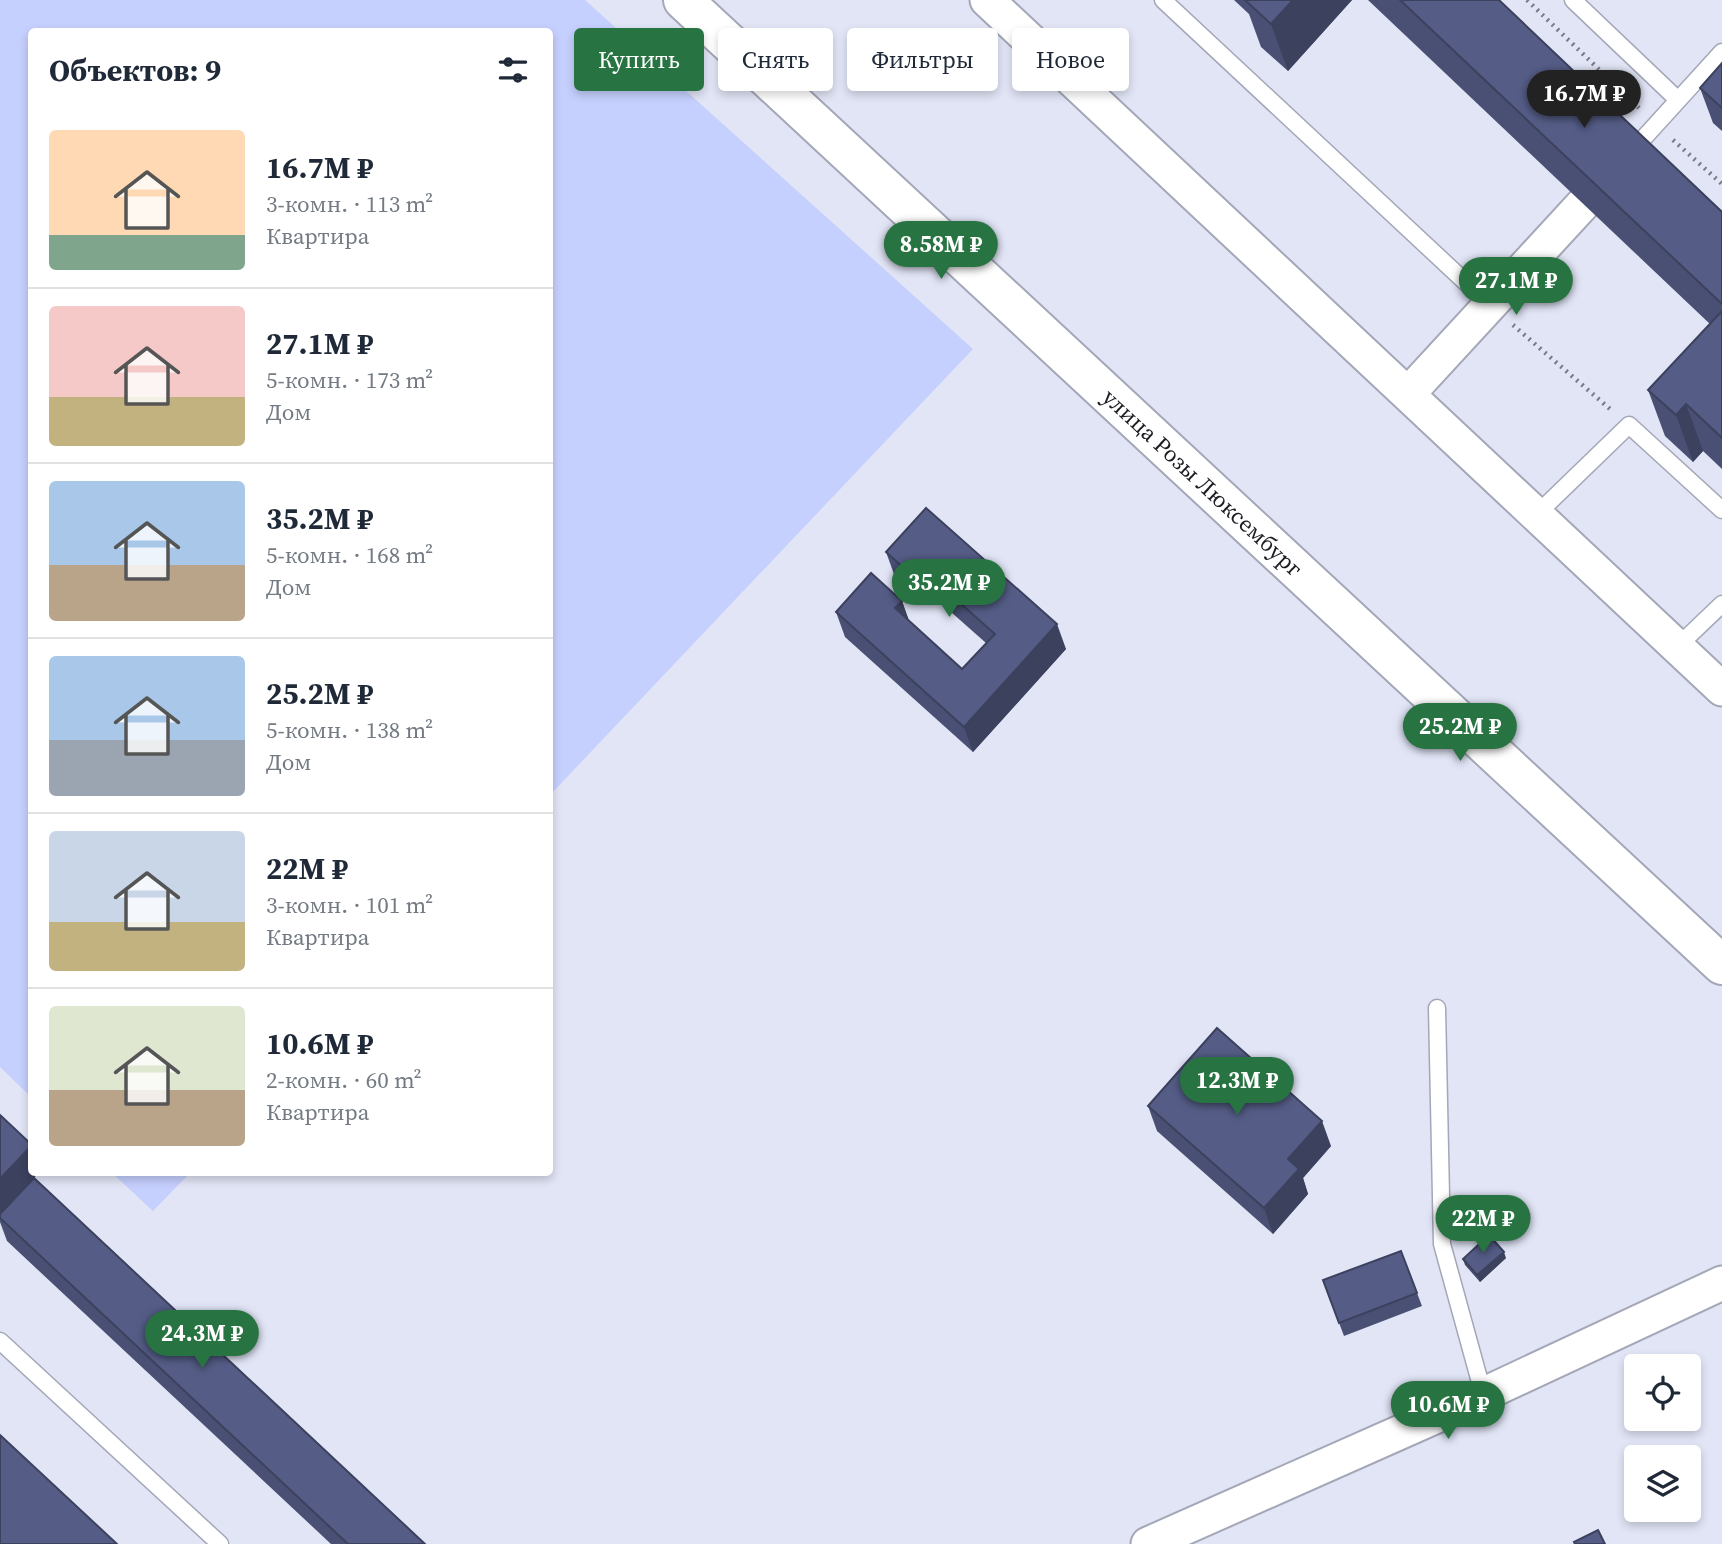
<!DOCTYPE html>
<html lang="ru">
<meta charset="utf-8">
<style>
:root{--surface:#fff;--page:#f2f2f3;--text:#1f2937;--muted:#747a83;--line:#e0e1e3;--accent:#287342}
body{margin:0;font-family:"Source Serif 4",serif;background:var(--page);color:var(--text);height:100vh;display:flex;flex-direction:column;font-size:26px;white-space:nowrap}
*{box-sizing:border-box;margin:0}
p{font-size:23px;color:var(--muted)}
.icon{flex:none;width:38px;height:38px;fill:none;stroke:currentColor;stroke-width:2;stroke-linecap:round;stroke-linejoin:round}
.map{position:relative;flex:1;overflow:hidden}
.details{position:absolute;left:28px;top:28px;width:525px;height:1148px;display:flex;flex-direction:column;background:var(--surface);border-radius:7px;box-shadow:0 4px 10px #0003}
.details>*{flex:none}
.banner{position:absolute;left:574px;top:28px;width:665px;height:63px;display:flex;gap:14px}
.controls{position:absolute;left:1624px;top:1354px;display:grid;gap:14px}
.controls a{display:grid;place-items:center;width:77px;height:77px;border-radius:7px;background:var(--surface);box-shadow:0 4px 10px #0003;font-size:35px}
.price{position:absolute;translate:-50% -60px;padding:0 16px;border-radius:24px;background:var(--accent);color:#fff;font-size:23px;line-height:46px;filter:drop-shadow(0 2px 4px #0008)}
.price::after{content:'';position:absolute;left:50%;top:42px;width:21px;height:16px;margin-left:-10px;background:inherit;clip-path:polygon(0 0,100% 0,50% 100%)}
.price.current{background:#222;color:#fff}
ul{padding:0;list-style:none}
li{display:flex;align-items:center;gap:21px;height:175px;padding:0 21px}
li+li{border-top:2px solid var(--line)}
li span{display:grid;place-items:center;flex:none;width:196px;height:140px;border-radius:7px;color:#555}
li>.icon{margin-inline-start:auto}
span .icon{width:84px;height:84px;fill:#fffc;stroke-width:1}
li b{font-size:30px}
h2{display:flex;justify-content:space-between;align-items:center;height:84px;padding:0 21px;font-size:30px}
.tag{padding:0 24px;border-radius:7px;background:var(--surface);box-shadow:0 4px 10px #0003;font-size:24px;line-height:63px}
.tag.current{background:var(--accent);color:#fff}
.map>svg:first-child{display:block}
</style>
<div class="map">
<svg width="1722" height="1544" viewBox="0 0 1722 1544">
<rect width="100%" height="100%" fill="#e1e5f6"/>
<path fill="#c6d0fe" d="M 0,0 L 585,0 L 973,349 L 550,795 L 550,32 L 32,32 L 31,1097 L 0,1067 Z
M 112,1173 L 190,1173 L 153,1211 Z"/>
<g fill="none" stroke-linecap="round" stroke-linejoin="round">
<g stroke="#a3a7b7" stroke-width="19">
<path id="service" d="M 1163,0 L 1490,305
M 1573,0 L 1678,100
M 1631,152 L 1722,52
M 1536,515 L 1629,425 L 1722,510
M 1677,647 L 1722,604
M 1437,1008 L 1442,1244 L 1483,1393
M 0,1341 L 220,1544"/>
</g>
<g stroke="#a3a7b7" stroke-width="37">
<path id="minor" d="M 987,0 L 1722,689
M 1408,394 L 1583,204
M 1148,1544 L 1448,1411 L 1722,1283"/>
</g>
<g stroke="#a3a7b7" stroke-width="42">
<g id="secondary">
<path id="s1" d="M 683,0 L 1722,965"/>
</g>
</g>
<path stroke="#787a85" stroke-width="4.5" stroke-dasharray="2 5" stroke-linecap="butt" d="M 1527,0 L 1639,108
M 1673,140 L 1722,184
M 1513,325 L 1610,409"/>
<use href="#service" stroke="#fff" stroke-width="16"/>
<use href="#minor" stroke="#fff" stroke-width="33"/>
<use href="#secondary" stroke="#fff" stroke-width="38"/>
</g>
<path fill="#495074" d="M 1234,0 L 1352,0 L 1288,71 L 1261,47 L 1249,14 Z
M 1368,0 L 1499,0 L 1722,212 L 1722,469 L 1703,451 L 1693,462 L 1665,436 L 1648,390 L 1710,324 Z
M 1722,63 L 1722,131 L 1713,123 L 1700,88 Z
M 926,508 L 1066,649 L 973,752 L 845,637 L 836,612 L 902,601 L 909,622 L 962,669 L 986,643 L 934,597 L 926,605 L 895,577 L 886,552 Z
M 1148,1106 L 1331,1146 L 1303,1178 L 1308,1194 L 1273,1234 L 1157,1131 Z
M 0,1115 L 32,1172 L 39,1172 L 34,1178 L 425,1544 L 331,1544 L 7,1241 L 0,1222 Z
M 1401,1251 L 1422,1306 L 1344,1336 L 1323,1280 Z
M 1506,1258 L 1480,1282 L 1465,1265 L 1463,1259 Z"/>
<path fill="#3c415e" d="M 1293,0 L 1352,0 L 1288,71 L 1271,24 Z
M 1686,404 L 1703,451 L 1693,462 L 1676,415 Z
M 925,572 L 934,597 L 926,605 L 917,580 Z
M 902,601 L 911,626 L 895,608 Z
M 1057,624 L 1066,649 L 973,752 L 964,727 Z
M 1322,1121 L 1331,1146 L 1303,1178 L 1308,1194 L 1273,1234 L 1264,1208 L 1288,1159 Z
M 32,1146 L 32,1172 L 39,1172 L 0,1214 L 0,1179 Z
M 1504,1252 L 1506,1258 L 1480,1282 L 1477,1275 Z"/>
<path fill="#555d87" stroke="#3c415e" stroke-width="2" d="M 1245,0 L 1293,0 L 1271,24 Z
M 1400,0 L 1499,0 L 1722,212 L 1722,304 Z
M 1722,63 L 1722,108 L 1700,88 Z
M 1722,311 L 1722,438 L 1686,404 L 1676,415 L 1648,390 Z
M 926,508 L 1057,624 L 964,727 L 836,612 L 871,573 L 902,601 L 895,608 L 962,669 L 995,634 L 925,572 L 917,580 L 886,552 Z
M 1217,1028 L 1322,1121 L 1288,1159 L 1299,1169 L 1264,1208 L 1148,1106 Z
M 0,1115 L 32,1145 L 0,1179 Z
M 34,1178 L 425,1544 L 348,1544 L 0,1218 L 0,1214 Z
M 1489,1235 L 1504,1252 L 1477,1275 L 1463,1259 Z
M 1401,1251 L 1417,1293 L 1339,1323 L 1323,1280 Z
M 0,1435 L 117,1544 L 0,1544 Z
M 1598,1530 L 1605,1544 L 1575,1544 L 1574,1542 Z"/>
<g text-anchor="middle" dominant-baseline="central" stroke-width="7" stroke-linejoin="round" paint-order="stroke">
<g font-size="23" fill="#1c1d23" stroke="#f0f3fd">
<text stroke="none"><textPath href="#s1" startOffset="709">улица Розы Люксембург</textPath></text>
</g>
</g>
</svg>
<div class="controls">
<a><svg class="icon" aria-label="locate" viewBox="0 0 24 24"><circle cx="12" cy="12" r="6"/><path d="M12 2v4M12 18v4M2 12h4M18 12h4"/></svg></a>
<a><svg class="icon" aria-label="layers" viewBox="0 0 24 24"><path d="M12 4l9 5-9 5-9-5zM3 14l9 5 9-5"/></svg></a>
</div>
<b class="price current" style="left:1584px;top:130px">16.7M ₽</b>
<b class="price" style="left:941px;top:281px">8.58M ₽</b>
<b class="price" style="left:1516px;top:317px">27.1M ₽</b>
<b class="price" style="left:949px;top:619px">35.2M ₽</b>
<b class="price" style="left:1460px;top:763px">25.2M ₽</b>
<b class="price" style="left:1237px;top:1117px">12.3M ₽</b>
<b class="price" style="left:1483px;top:1255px">22M ₽</b>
<b class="price" style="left:202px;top:1370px">24.3M ₽</b>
<b class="price" style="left:1448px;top:1441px">10.6M ₽</b>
<div class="banner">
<a class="tag current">Купить</a>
<a class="tag">Снять</a>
<a class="tag">Фильтры</a>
<a class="tag">Новое</a>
</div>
<section class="details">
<h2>Объектов: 9<svg class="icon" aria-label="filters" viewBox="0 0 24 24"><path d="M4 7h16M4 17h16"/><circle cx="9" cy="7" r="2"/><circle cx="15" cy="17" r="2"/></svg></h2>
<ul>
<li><span style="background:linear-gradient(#ffd9b3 75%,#7fa58c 0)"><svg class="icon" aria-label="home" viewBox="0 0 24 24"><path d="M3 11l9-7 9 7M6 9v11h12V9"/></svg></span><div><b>16.7M ₽</b><p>3-комн. · 113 m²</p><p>Квартира</p></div></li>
<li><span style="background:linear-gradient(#f6c9c9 65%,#c2b280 0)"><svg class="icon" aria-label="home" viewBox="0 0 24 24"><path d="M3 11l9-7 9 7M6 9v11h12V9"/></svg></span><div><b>27.1M ₽</b><p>5-комн. · 173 m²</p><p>Дом</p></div></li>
<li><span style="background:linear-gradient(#a9c7e8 60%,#b9a48a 0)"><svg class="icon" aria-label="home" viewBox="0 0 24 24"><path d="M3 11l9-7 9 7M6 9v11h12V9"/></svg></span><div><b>35.2M ₽</b><p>5-комн. · 168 m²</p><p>Дом</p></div></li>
<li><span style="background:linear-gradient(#a9c7e8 60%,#9aa5b1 0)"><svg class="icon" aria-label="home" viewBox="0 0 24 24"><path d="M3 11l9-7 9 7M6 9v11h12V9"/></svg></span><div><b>25.2M ₽</b><p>5-комн. · 138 m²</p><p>Дом</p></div></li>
<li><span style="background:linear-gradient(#c9d6e8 65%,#c2b280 0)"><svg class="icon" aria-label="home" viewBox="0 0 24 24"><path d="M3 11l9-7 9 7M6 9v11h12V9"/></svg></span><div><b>22M ₽</b><p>3-комн. · 101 m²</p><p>Квартира</p></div></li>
<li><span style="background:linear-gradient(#dfe7d0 60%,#b9a48a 0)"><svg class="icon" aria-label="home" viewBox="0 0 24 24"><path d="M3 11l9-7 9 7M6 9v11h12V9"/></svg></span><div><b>10.6M ₽</b><p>2-комн. · 60 m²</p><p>Квартира</p></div></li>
</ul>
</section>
</div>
